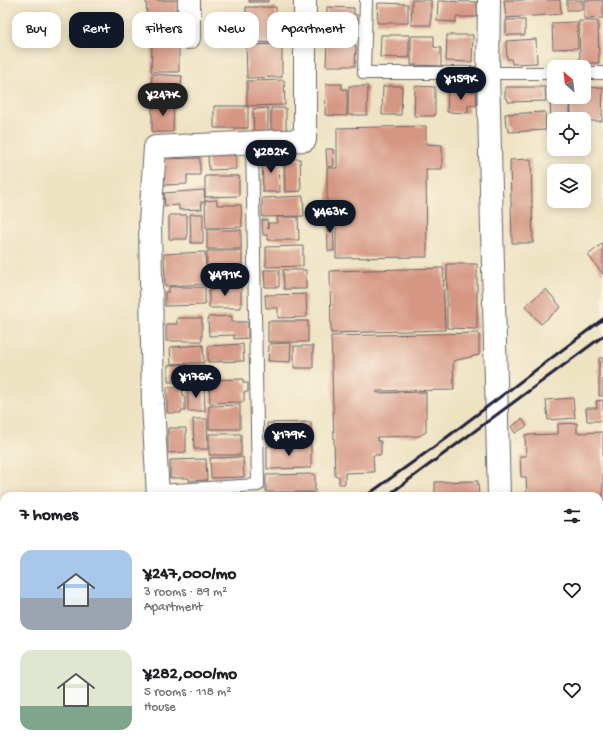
<!DOCTYPE html>
<meta charset="utf-8">
<style>
:root{--surface:#fff;--page:#f6f6f6;--text:#202124;--muted:#757577;--accent:#111827}
body{margin:0;font-family:"Gochi Hand",sans-serif;background:var(--page);color:var(--text);height:100vh;display:flex;flex-direction:column;font-size:15px;white-space:nowrap}
*{box-sizing:border-box;margin:0}
p{font-size:13px;color:var(--muted)}
.icon{flex:none;width:22px;height:22px;fill:none;stroke:currentColor;stroke-width:2;stroke-linecap:round;stroke-linejoin:round}
.map{position:relative;flex:1;overflow:hidden}
.drawer{position:absolute;left:0px;top:492px;width:603px;height:256px;display:flex;flex-direction:column;background:var(--surface);border-radius:12px 12px 0 0;box-shadow:0 2px 10px #0003}
.drawer>*{flex:none}
.top-card{position:absolute;left:12px;top:12px;width:400px;height:36px;display:flex;gap:8px}
.needle{width:26px;rotate:332deg}
.controls{position:absolute;left:547px;top:60px;display:grid;gap:8px}
.controls a{display:grid;place-items:center;width:44px;height:44px;border-radius:8px;background:var(--surface);box-shadow:0 2px 10px #0003;font-size:20px}
.price{position:absolute;translate:-50% -34px;padding:0 9px;border-radius:14px;background:var(--accent);color:#fff;font-size:13px;line-height:26px;filter:drop-shadow(0 1px 2px #0008)}
.price::after{content:'';position:absolute;left:50%;top:24px;width:12px;height:9px;margin-left:-6px;background:inherit;clip-path:polygon(0 0,100% 0,50% 100%)}
.price.on{background:#222;color:#fff}
ul{padding:0;list-style:none}
li{display:flex;align-items:center;gap:12px;height:100px;padding:0 20px}
li span{display:grid;place-items:center;flex:none;width:112px;height:80px;border-radius:12px;color:#555}
li>.icon{margin-inline-start:auto}
span .icon{width:48px;height:48px;fill:#fffc;stroke-width:1}
li b{font-size:17px}
h2{display:flex;justify-content:space-between;align-items:center;height:48px;padding:0 20px;font-size:17px}
.pill{padding:0 14px;border-radius:12px;background:var(--surface);box-shadow:0 2px 10px #0003;font-size:14px;line-height:36px}
.pill.on{background:var(--accent);color:#fff}
.map>svg:first-child{display:block}
</style>
<div class="map">
<svg width="603" height="748" viewBox="0 0 603 748">
<rect width="100%" height="100%" fill="#fcf5e5"/>
<filter id="ink" filterUnits="userSpaceOnUse"><feTurbulence type="fractalNoise" baseFrequency=".025" numOctaves="2"/><feDisplacementMap in="SourceGraphic" scale="8" xChannelSelector="R" yChannelSelector="G"/><feConvolveMatrix kernelMatrix="1 2 1 2 8 2 1 2 1" color-interpolation-filters="sRGB"/></filter>
<filter id="wash" filterUnits="userSpaceOnUse"><feTurbulence type="fractalNoise" baseFrequency=".012" numOctaves="4" result="noise"/><feDisplacementMap in="SourceGraphic" scale="16" xChannelSelector="R" yChannelSelector="G"/><feGaussianBlur stdDeviation="0.9" result="paint"/><feColorMatrix in="noise" values="0 0 0 0 0 0 0 0 0 0 0 0 0 0 0 0 0 1.4 0 .05"/><feComposite in="paint" operator="in"/></filter>
<g filter="url(#wash)">
<rect width="100%" height="100%" fill="#ede2c1"/>
<g id="blocks">
<path fill="#d59683" d="M 146,0 L 178,0 L 178,9 L 175,9 L 176,18 L 147,19 Z
M 249,0 L 268,0 L 268,2 L 249,2 Z
M 412,0 L 431,0 L 431,25 L 411,25 Z
M 504,0 L 560,0 L 561,14 L 506,18 Z
M 567,0 L 582,0 L 582,10 L 567,10 Z
M 584,0 L 603,0 L 603,18 L 584,19 Z
M 438,1 L 477,2 L 477,17 L 456,17 L 456,22 L 437,21 Z
M 378,3 L 408,4 L 408,23 L 377,23 Z
M 246,7 L 276,7 L 276,16 L 284,17 L 284,43 L 245,42 Z
M 327,7 L 354,8 L 354,14 L 357,15 L 357,30 L 339,30 L 339,26 L 326,26 Z
M 506,20 L 525,20 L 525,35 L 506,35 Z
M 579,21 L 598,21 L 599,63 L 580,63 Z
M 577,22 L 578,48 L 553,49 L 552,23 Z
M 381,35 L 409,35 L 409,58 L 380,57 Z
M 447,35 L 473,35 L 472,62 L 446,61 Z
M 411,36 L 434,36 L 434,47 L 441,48 L 441,66 L 411,65 Z
M 536,39 L 537,63 L 512,64 L 511,59 L 507,59 L 506,41 Z
M 327,41 L 349,42 L 349,45 L 356,45 L 355,66 L 326,66 Z
M 152,44 L 179,44 L 179,72 L 151,72 Z
M 282,44 L 282,77 L 247,78 L 246,45 Z
M 152,74 L 182,76 L 180,98 L 151,97 Z
M 284,80 L 285,105 L 247,106 L 247,81 Z
M 326,84 L 342,84 L 342,89 L 347,89 L 347,116 L 325,115 Z
M 349,86 L 368,86 L 367,115 L 348,115 Z
M 383,86 L 402,86 L 401,115 L 382,115 Z
M 415,86 L 435,87 L 435,116 L 414,116 Z
M 505,87 L 545,87 L 546,101 L 508,102 L 508,99 L 505,98 Z
M 603,87 L 602,121 L 584,121 L 584,119 L 571,119 L 571,97 L 584,97 L 584,88 Z
M 448,91 L 477,92 L 476,106 L 468,105 L 468,113 L 447,112 Z
M 550,96 L 570,97 L 570,119 L 554,119 L 554,129 L 551,129 Z
M 152,102 L 174,102 L 173,132 L 152,132 Z
M 214,106 L 248,106 L 248,128 L 214,128 Z
M 268,108 L 268,136 L 254,136 L 253,109 Z
M 271,108 L 286,108 L 286,128 L 287,128 L 283,135 L 271,135 Z
M 545,112 L 546,130 L 509,132 L 509,127 L 506,127 L 505,114 Z
M 426,126 L 426,144 L 442,145 L 442,169 L 426,169 L 427,257 L 336,258 L 336,213 L 327,213 L 327,168 L 337,168 L 337,128 Z
M 326,149 L 333,149 L 334,166 L 327,167 Z
M 208,155 L 236,155 L 236,169 L 209,170 Z
M 279,155 L 280,192 L 263,192 L 262,156 Z
M 200,158 L 200,175 L 187,175 L 187,184 L 164,185 L 165,159 Z
M 284,159 L 300,159 L 301,191 L 285,192 Z
M 531,159 L 533,243 L 512,243 L 510,160 Z
M 205,176 L 239,176 L 239,196 L 205,197 Z
M 204,190 L 205,202 L 201,202 L 202,209 L 179,210 L 179,205 L 165,206 L 164,193 Z
M 303,196 L 304,216 L 262,217 L 262,198 Z
M 217,200 L 217,205 L 241,205 L 242,227 L 206,228 L 205,201 Z
M 190,214 L 203,214 L 203,243 L 191,243 Z
M 169,215 L 187,215 L 187,239 L 169,239 Z
M 327,216 L 333,216 L 334,251 L 328,251 Z
M 277,217 L 298,217 L 299,240 L 268,240 L 268,235 L 263,235 L 262,220 L 267,220 L 268,229 L 268,223 L 278,223 Z
M 207,230 L 241,230 L 241,249 L 207,249 Z
M 603,243 L 603,274 L 588,255 Z
M 303,246 L 303,266 L 266,267 L 266,247 Z
M 207,251 L 242,251 L 242,269 L 235,269 L 235,281 L 207,281 Z
M 205,252 L 207,284 L 165,286 L 164,254 Z
M 447,264 L 477,264 L 477,329 L 447,328 Z
M 443,268 L 445,330 L 331,333 L 330,271 Z
M 264,270 L 279,270 L 279,287 L 265,287 Z
M 283,270 L 306,270 L 306,289 L 284,289 Z
M 213,286 L 241,286 L 241,308 L 209,308 L 209,290 L 213,290 Z
M 169,287 L 205,287 L 205,305 L 165,306 L 165,292 L 169,292 Z
M 546,289 L 561,307 L 541,324 L 525,306 Z
M 306,294 L 307,317 L 278,318 L 278,308 L 266,308 L 265,295 Z
M 232,316 L 232,322 L 248,322 L 248,338 L 234,339 L 234,335 L 209,336 L 208,317 Z
M 177,318 L 202,318 L 202,341 L 166,341 L 166,324 L 177,324 Z
M 268,321 L 308,321 L 308,342 L 268,342 Z
M 479,333 L 479,355 L 453,361 L 454,390 L 377,391 L 377,393 L 426,392 L 426,432 L 419,436 L 377,437 L 378,441 L 381,441 L 381,455 L 373,455 L 374,472 L 345,473 L 345,484 L 339,484 L 339,476 L 335,476 L 331,336 Z
M 291,343 L 290,362 L 268,361 L 269,344 Z
M 243,344 L 244,361 L 208,362 L 208,346 Z
M 203,345 L 204,362 L 171,364 L 170,347 Z
M 294,346 L 313,346 L 313,368 L 294,368 Z
M 599,358 L 603,358 L 603,396 L 599,396 Z
M 204,364 L 204,383 L 175,384 L 175,382 L 168,382 L 168,365 Z
M 243,379 L 243,383 L 248,383 L 248,392 L 244,392 L 244,402 L 210,403 L 209,380 Z
M 188,386 L 204,386 L 205,411 L 188,411 Z
M 167,387 L 182,387 L 183,396 L 185,396 L 185,411 L 181,411 L 181,413 L 167,413 Z
M 573,398 L 575,418 L 548,420 L 546,400 Z
M 603,400 L 603,421 L 587,421 L 586,408 L 597,408 L 596,401 Z
M 240,405 L 240,429 L 209,429 L 209,406 Z
M 193,419 L 207,419 L 208,449 L 194,449 Z
M 522,419 L 527,426 L 515,433 L 511,427 Z
M 311,422 L 311,444 L 267,444 L 267,423 Z
M 577,423 L 577,433 L 603,432 L 603,554 L 599,554 L 599,496 L 527,496 L 526,477 L 521,477 L 520,456 L 526,456 L 525,435 L 558,434 L 558,424 Z
M 168,428 L 186,428 L 186,452 L 168,453 Z
M 209,434 L 241,434 L 241,455 L 209,455 Z
M 311,445 L 311,468 L 267,469 L 267,446 Z
M 243,457 L 244,477 L 211,478 L 210,458 Z
M 206,459 L 207,480 L 189,481 L 189,478 L 170,478 L 170,460 Z
M 315,474 L 315,492 L 266,492 L 266,475 Z
M 478,481 L 479,496 L 435,496 L 435,482 Z
M 313,493 L 313,496 L 274,496 L 274,494 Z
M 599,591 L 603,591 L 603,644 L 599,645 Z
M 599,651 L 603,651 L 603,740 L 599,741 Z
M 194,744 L 330,744 L 330,748 L 194,748 Z
M 350,744 L 389,744 L 390,748 L 350,748 Z
M 398,744 L 489,744 L 489,748 L 398,748 Z"/>
</g>
</g>
<g filter="url(#ink)">
<use href="#blocks" fill-opacity="0" stroke="#69656a" stroke-width="1"/>
<g fill="none" stroke-linecap="round" stroke-linejoin="round">
<g stroke="#69656a" stroke-width="14">
<path id="service" d="M 366,0 L 364,73 L 554,73
M 584,73 L 603,73
M 158,491 L 258,485 L 252,142"/>
</g>
<g stroke="#69656a" stroke-width="24">
<path id="minor" d="M 489,0 L 488,73 L 499,496
M 189,38 L 189,0
M 158,496 L 153,404 L 150,223 L 155,147 L 305,140 L 305,0
M 185,744 L 185,748
M 505,744 L 505,748"/>
</g>
<use href="#service" stroke="#fff" stroke-width="12"/>
<use href="#minor" stroke="#fff" stroke-width="22"/>
<path stroke="#22223b" stroke-width="3" d="M 366,496 L 438,444 L 603,319
M 387,496 L 603,336
M 20,748 L 25,744
M 39,748 L 45,744"/>
</g>
</g>
</svg>
<div class="controls">
<a><svg class="needle" viewBox="-14 -14 28 28"><path d="M0-13l5 13h-10z" fill="#e53935"/><path d="M0 13l5-13h-10z" fill="#757577"/></svg></a>
<a><svg class="icon" aria-label="locate" viewBox="0 0 24 24"><circle cx="12" cy="12" r="6"/><path d="M12 2v4M12 18v4M2 12h4M18 12h4"/></svg></a>
<a><svg class="icon" aria-label="layers" viewBox="0 0 24 24"><path d="M12 4l9 5-9 5-9-5zM3 14l9 5 9-5"/></svg></a>
</div>
<b class="price" style="left:461px;top:101px">¥159K</b>
<b class="price on" style="left:163px;top:117px">¥247K</b>
<b class="price" style="left:271px;top:174px">¥282K</b>
<b class="price" style="left:330px;top:234px">¥463K</b>
<b class="price" style="left:225px;top:297px">¥491K</b>
<b class="price" style="left:196px;top:399px">¥176K</b>
<b class="price" style="left:289px;top:457px">¥179K</b>
<div class="top-card">
<a class="pill">Buy</a>
<a class="pill on">Rent</a>
<a class="pill">Filters</a>
<a class="pill">New</a>
<a class="pill">Apartment</a>
</div>
<section class="drawer">
<h2>7 homes<svg class="icon" aria-label="filters" viewBox="0 0 24 24"><path d="M4 7h16M4 17h16"/><circle cx="9" cy="7" r="2"/><circle cx="15" cy="17" r="2"/></svg></h2>
<ul>
<li><span style="background:linear-gradient(#a9c7e8 60%,#9aa5b1 0)"><svg class="icon" aria-label="home" viewBox="0 0 24 24"><path d="M3 11l9-7 9 7M6 9v11h12V9"/></svg></span><div><b>¥247,000/mo</b><p>3 rooms · 89 m²</p><p>Apartment</p></div><svg class="icon" aria-label="heart" viewBox="0 0 24 24"><path d="M12 20l-8-8c-3-5 5-10 8-4 3-6 11-1 8 4z"/></svg></li>
<li><span style="background:linear-gradient(#dfe7d0 70%,#7fa58c 0)"><svg class="icon" aria-label="home" viewBox="0 0 24 24"><path d="M3 11l9-7 9 7M6 9v11h12V9"/></svg></span><div><b>¥282,000/mo</b><p>5 rooms · 118 m²</p><p>House</p></div><svg class="icon" aria-label="heart" viewBox="0 0 24 24"><path d="M12 20l-8-8c-3-5 5-10 8-4 3-6 11-1 8 4z"/></svg></li>
</ul>
</section>
</div>
